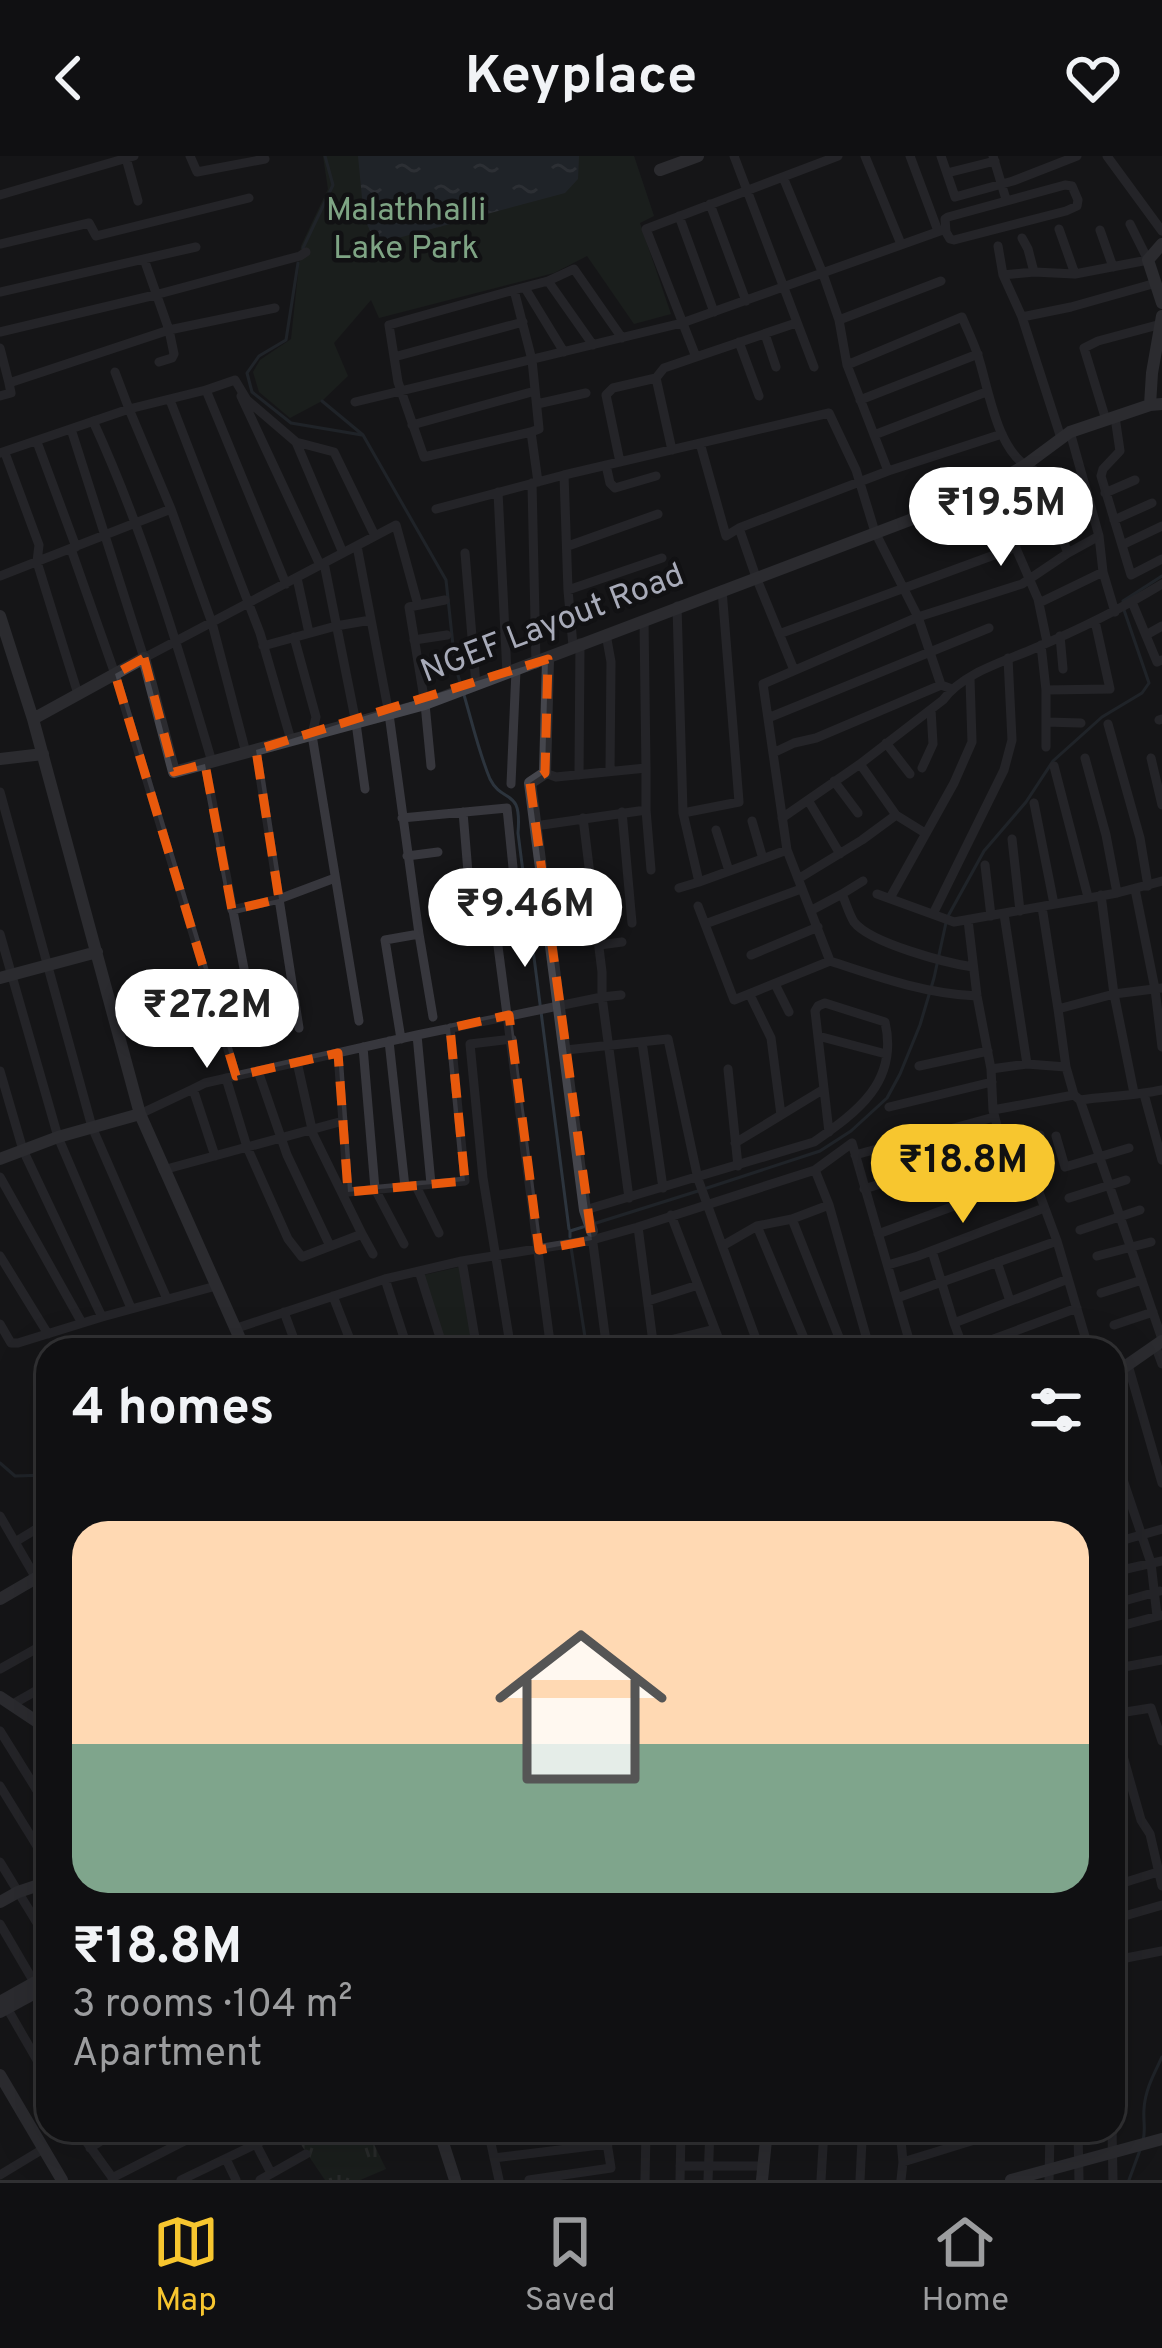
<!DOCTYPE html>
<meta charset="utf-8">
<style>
:root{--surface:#101012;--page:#1e1e20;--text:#f1f3f6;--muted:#9c9d9f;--line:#303032;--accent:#f7c62f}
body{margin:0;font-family:Overpass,sans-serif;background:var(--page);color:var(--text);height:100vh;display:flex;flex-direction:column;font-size:45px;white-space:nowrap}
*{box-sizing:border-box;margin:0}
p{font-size:39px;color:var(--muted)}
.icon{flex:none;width:66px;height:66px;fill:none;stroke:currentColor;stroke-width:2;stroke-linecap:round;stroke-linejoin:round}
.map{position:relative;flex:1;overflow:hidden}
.sheet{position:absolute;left:36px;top:1182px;width:1089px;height:804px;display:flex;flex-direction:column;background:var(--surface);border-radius:36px;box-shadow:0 12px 48px #0002,0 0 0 3px var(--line)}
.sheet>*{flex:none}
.price{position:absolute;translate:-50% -102px;padding:0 27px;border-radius:42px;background:#fff;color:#222;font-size:39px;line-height:78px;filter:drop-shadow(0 3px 6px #0008)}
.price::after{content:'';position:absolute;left:50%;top:72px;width:36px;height:27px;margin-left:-18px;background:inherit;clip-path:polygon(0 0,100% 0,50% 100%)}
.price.active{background:var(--accent);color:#111}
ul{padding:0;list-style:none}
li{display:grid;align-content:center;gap:24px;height:636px;padding:0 36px}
li span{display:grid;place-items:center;height:372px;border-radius:36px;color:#555}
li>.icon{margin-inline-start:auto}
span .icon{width:216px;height:216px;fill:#fffc;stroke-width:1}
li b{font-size:51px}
h2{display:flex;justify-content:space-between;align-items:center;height:144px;padding:0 36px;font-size:51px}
header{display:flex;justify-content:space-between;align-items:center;height:156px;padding:0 36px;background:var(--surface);font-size:54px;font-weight:700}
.dock{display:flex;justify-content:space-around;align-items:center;height:168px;border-top:3px solid var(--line);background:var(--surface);font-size:33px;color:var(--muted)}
.dock a{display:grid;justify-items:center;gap:6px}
.dock .active{color:var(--accent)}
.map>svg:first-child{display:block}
</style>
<header><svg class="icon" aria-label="back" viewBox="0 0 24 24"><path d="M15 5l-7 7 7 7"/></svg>Keyplace<svg class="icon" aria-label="heart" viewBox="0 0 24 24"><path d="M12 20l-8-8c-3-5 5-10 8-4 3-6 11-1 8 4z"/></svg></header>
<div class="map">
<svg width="1162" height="2024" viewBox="0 0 1162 2024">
<defs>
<pattern id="grass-tufts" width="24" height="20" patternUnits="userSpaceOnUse" patternTransform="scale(3)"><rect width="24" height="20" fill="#202822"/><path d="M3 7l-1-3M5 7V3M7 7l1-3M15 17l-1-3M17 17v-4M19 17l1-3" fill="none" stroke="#3e4440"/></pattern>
<pattern id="water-ripples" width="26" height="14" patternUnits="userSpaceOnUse" patternTransform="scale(3)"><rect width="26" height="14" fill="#2c343d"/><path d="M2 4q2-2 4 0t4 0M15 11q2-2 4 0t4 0" fill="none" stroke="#484f57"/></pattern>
</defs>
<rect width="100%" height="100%" fill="#161618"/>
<path fill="url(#grass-tufts)" d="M 291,1974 L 367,1974 L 386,2013 L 360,2024 L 325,2024 Z"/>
<path fill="#202822" d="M 323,0 L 634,0 L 654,60 L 640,67 L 671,158 L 634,168 L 587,100 L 554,117 L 379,162 L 371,144 L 334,187 L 348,220 L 322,245 L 290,262 L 259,236 L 253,216 L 260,204 L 291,183 L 301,90 L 328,33 Z
M 459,1111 L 473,1194 L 448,1194 L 424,1119 Z"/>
<path fill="url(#water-ripples)" d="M 358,0 L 579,0 L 578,23 L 565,37 L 383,86 L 375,85 L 364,62 Z"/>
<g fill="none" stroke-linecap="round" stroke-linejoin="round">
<path stroke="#2c343d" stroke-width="3" d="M 303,92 L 333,29 L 325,0
M 298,107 L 286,184 L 259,200 L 247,217 L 252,236 L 291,267 L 362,279
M 322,245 L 363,279 L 446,424 L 455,508 L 461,530
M 1123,445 L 1162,420
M 464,539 C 472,566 479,597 490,623 C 503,649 522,630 518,677 L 569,1073
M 707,1032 L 820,995 L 851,975 L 887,942 L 900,918 L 920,869 L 934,822 L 947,762 L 984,695 L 1026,646 L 1053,605 L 1102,561 L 1142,537 L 1149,527 L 1124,454
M 593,1068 L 698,1035
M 570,1081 L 570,1075 L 583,1071
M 571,1091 L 587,1194
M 0,1307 L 15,1320 L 48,1319
M 1143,1985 C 1146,1973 1143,1965 1144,1953 C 1145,1934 1154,1918 1162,1901
M 1129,2024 L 1140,1994"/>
<path stroke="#37373d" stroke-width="9" d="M 190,0 L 197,16 L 265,3
M 734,0 L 814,211
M 865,0 L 901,88
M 910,0 L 938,75
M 941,0 L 955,41 L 1013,25 L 1077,0
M 993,0 L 1005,40
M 1107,0 L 1162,75
M 126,2 L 138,45
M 947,17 L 995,5
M 783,21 L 823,118 L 839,164 L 847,209 L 888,315
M 1065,29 L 1072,30 L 1078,44 L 1077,50 L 1066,55 L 954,84 L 950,83 L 946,76 L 945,63 L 948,61 Z
M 0,39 L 134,0
M 710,48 L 746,145
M 679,60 L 714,156
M 1059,73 L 1075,118
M 1100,74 L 1113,111
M 1022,82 L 1028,93 L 1034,116
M 0,88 L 89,67 L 96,80 L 249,42
M 998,90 L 1003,119 L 1022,161 L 1061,282
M 144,103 L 169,174 L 174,198 L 172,202 L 159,206
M 1003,119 L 1034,116 L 1075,118 L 1148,104 L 1130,68
M 548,125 L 593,189
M 525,132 L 564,196
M 514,134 L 548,125 L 574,113 L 622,182
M 0,136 L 196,91
M 1022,161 L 1071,151 L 1156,127
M 839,164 L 941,125
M 796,167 L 696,201 L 646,73 L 838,0
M 0,176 L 155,139 L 300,100 L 306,96
M 765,178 L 776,211
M 739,186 L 759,240
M 0,192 L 9,227
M 394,201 L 523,166
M 847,209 L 962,161 C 967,173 973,185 977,197 C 989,231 996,299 1034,314 L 1068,397
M 115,216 L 129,253 L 206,234 L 235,224 L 247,244 L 296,286 L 334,296 L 375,380
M 206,234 L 286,428
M 0,240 L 11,237 L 9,227 L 169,174 L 275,152
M 241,240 L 320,409
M 170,244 L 260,477 L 291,584
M 860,244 L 978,198
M 355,246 L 682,167 L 940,75
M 537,248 L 586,237
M 1115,261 L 1120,295 L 1103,313 L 1101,320 L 1131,419 L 1162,403
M 1106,264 L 1084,192 L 1098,185 L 1161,168
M 93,265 C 143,374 178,490 212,606
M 412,269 L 535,235
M 71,273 L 144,502 L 396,369 L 418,449
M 531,276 L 424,301 L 398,226 L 389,169 L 514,134 L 532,204 L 539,273 L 531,276 L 538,326
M 1070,276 L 1099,380 L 1103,416 L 1115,456
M 874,279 L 986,236
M 37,286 L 76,391
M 296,286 L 343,397
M 700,287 L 726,380 L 739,372 L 888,315 L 1002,278
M 672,294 L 656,222 L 664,212 L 696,201
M 0,297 L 129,253 L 171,353
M 5,297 L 39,389 L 37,406 L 78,538
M 620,306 L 606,239 L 613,232 L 656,222
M 606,309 L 610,327 L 615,332 L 656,320
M 564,319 L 829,257 L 856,314 L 875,376 L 918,461 L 941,529 L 952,533
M 532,327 L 536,508
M 989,330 L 1038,443 L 1047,486
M 498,336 L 507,517
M 1105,337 L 1135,324
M 436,353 L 564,319 L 568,434 L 573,490
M 1114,364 L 1152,347
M 739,372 L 756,421 L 794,514
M 1122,389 L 1162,370
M 357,390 L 389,558 L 419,778 L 385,784 L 401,883
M 568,390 L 658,358
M 71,393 L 115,518 L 236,920
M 465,397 L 476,529
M 324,407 L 356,567 L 365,633
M 0,420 L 171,353 L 212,467 L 246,597
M 297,422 L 309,477
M 568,434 L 662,402
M 1132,446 L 1157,506 L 1162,504
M 1039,447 L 1103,416
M 677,450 L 683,657 L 739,646 L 722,434
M 606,478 L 611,506 L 610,615
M 779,478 L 1016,391
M 1146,479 L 1162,470
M 1060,480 L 1063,513
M 294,481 L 316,561 L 312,579 L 359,865
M 414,484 L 447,479
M 1041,489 L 1046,534 L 1046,591
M 263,490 L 336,470 L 371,464
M 1046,534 L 1110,533 L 1095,465
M 768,562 L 989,472
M 1159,564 L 1162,563
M 1046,566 L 1081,567
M 1108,568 L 1140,682 L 1148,730
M 886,587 L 910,618
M 256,594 L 299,872
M 773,597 L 794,587 L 816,582 L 941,529
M 1085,602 L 1106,679 L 1117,737
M 1151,602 L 1162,649
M 205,608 L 258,886
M 431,610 L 425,548 L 409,451 L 445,444
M 1054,610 L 1088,741
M 646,612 L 646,654 L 651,714
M 922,612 L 933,588 L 931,554
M 545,617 L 556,621 L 646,612 L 644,465
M 579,619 L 580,487
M 834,625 L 858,657
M 511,628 L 516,514
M 0,636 L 92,971 L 167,1143
M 808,644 L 840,698
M 1034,647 L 1054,748
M 463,656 L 473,777 L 496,775
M 622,656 L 632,767
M 683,657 L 699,726 L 787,694
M 896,659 L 925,677
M 402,662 L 507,652 L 518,761 L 495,764 L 496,775 L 551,1194
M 782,662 L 860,608 L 943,544 C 963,517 1003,506 1033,493 C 1078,474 1121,453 1162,428
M 752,665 L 763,703
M 535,670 L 646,654
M 716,674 L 729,715
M 1012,683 L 1020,755
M 407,700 L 438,696
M 985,709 L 991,760
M 798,723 L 862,684 L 896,659 L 860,608
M 679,732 L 699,726
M 1135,733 L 1155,833 L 1162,891
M 842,738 L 863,725
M 877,738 L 954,766 L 1117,737 L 1162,725
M 1101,739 L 1114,838 L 1134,937
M 890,742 L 954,627 L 972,586 L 970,523
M 698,750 L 734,844 L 830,805
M 1042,751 L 1058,853 L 1114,838 L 1162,832
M 232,754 L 279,743 L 335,722
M 812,754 L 842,738 C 846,747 849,758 854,766 C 870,787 946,807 973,811
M 933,758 L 1004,614 L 1012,584 L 1008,502
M 1004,758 L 1027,908
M 968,764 L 977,840 L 991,913 L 993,954 L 1002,989
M 705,768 L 801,733
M 0,778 L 58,981 L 131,1152
M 419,778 L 433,861
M 599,789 L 622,786
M 751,799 L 818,771
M 830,805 L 787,694 L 763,528 L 918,461 L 1022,428 L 1068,397 L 1099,380
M 830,805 C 878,821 926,838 977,840
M 775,828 L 789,856
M 621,839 L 602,841 L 629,1042
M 750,839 L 771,882 L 781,959
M 1058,853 L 1066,911
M 417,879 L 431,1028
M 818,880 L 886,898
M 389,885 L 405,1031
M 642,886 L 663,1032
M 363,891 L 375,1033 L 404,1088
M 566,894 L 668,883 L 698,1023 L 760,1194
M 338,897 L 348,1036 L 465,1025 L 450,872
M 297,906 L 312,973
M 919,910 L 988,895
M 728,913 L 738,1010
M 991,913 L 1027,908 L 1066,911 L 1074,939 L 1080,944 C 1107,940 1136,940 1162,934
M 0,915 L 23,994 L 102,1161
M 258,915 L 287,999 L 330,1090
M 226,922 L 247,991 L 288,1083 L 302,1101 L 362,1078 L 311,974
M 193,933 L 205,927 L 417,879 L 602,841 L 602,816 L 583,662
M 1144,938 L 1162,1004
M 1080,944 L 1162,1183
M 889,951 L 992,926
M 993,954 L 1074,939
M 140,958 L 193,933 L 215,1000
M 1056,980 L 1065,1011 L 1129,992
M 1020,985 L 1057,1085 L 1089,1194
M 735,987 L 824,933
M 855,999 L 994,961
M 163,1014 L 343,965
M 815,1014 L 829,1049 L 870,1194
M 0,1021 L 82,1167
M 416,1030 L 439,1077
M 864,1033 L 1040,979
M 1069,1042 L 1126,1024
M 585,1054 L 814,986 C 857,956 899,926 885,866 L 825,847 L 818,850 L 815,855 L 829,976
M 671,1059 L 723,1194
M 792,1063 L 844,1194
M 757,1070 L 809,1194
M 638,1071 L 654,1194
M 1080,1074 L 1140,1054
M 362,1078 L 373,1098
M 878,1078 L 1033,1021
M 592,1080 L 607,1194
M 724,1089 L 757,1070 L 792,1063 L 829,1049
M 932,1095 L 954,1167
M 0,1100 L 48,1178
M 1097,1100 L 1151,1086
M 462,1105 L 477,1194
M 997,1106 L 1010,1145
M 888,1109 L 918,1100 L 1044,1052
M 419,1115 L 444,1194
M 385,1123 L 408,1194
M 1068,1123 L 954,1167 L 964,1194 L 1077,1152
M 1101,1137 L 1142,1124
M 333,1140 L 354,1194
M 897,1142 L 1057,1085
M 648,1145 L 698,1129
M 284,1156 L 298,1194
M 0,1168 L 11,1187 L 18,1187 L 102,1161 L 216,1130
M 1114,1169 L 1153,1156
M 237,1172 L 385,1123 L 462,1105 L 592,1084 L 638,1071 L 815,1014 L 852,987 L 912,1194
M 1155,1189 L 1162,1208
M 511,1194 L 483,1022 L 470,888 L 512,883
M 629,1194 L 715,1173
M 1067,1194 L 1087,1187
M 1128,1209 L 1162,1327
M 1113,1294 L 1151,1407 L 1157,1460
M 0,1360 L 48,1443
M 15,1386 L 48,1366
M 1113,1387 L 1162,1373
M 1113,1416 L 1162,1405
M 1113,1448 L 1160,1435
M 1113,1472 L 1162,1459
M 0,1513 L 48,1486
M 1113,1513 L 1162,1504
M 13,1548 L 48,1528
M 1113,1558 L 1151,1552 L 1162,1585
M 1115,1558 L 1121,1593 L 1141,1664 L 1150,1678 L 1162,1730
M 0,1575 L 48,1652
M 32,1626 L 48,1617
M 0,1630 L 48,1708
M 0,1706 L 48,1785
M 1113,1730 L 1158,1716
M 1121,1761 L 1162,1749
M 0,1768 L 48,1850
M 1113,1800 L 1116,1804 L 1162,1795
M 7,1852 L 48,1923
M 78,1974 L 114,2024
M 488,1974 L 499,2024
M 900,1974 L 903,2006 L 901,2024
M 1078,1974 L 1079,2024
M 1112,1974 L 1113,2024
M 767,1975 L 862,1984 L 901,1983
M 489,1976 L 509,1974
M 256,1988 L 281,1974
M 90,1992 L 118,1974
M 494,2002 L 608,1988
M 226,2003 L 236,2024
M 903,2006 L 1007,1974
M 680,2010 L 763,2010
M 0,2019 L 43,1993
M 112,2022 L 206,1974
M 181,2024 L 256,1988 L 271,2017
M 260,2024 L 306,1998
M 529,2024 L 611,2012 L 605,1974
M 645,2024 L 646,1974
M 680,2024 L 681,1974
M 708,2024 L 710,1974
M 821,2024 L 824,1974
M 860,2024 L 862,1984
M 1049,2024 L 1050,1974"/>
<path stroke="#45464d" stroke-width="12" d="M 660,14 L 698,0
M 1162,88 L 1148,104 L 1162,147
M 1150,249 L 1152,217 L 1162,160
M 0,460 L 33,563 L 140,958 L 245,1194
M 548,503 L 545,617 L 530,627 L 585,1054 L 592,1075
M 33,563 L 144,502 L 174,616 L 425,548 L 939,353 L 979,336 L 1024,310 L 1070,276 L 1150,249 L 1162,248
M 0,603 L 43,598
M 0,822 L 97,796
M 0,1003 L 58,981 L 140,958
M 1113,1219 L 1162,1185
M 0,1443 L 48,1415
M 0,1541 L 48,1573
M 0,1746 L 18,1736 L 48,1726
M 0,1846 L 48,1819
M 0,1856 L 48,1830
M 0,1919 L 62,2024
M 439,1974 L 455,2024
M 762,2024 L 767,1974
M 1011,2024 L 1162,1983"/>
</g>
<path d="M0 0H1162V2024H0ZM 144,502 L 174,616 L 205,608 L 232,754 L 279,743 L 256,594 L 548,503 L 545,617 L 530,627 L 592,1084 L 539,1094 L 509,859 L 450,872 L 465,1025 L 348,1036 L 338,897 L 236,920 L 115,518 Z" fill="#161618" fill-opacity=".55" fill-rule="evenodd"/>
<path fill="none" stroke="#e8590c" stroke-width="9" stroke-dasharray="24 15" stroke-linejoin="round" d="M 144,502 L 174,616 L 205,608 L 232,754 L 279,743 L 256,594 L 548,503 L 545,617 L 530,627 L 592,1084 L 539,1094 L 509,859 L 450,872 L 465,1025 L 348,1036 L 338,897 L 236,920 L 115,518 Z"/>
<g text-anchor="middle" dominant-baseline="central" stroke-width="9" stroke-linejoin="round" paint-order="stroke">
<g font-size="33" fill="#7ea484" stroke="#111113">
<text x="406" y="56">Malathhalli<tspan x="406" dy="38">Lake Park</tspan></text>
</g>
<g font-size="33" fill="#a8abb9" stroke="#111113">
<text transform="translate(553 469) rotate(-21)">NGEF Layout Road</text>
</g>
</g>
</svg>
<b class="price" style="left:1001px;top:413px">₹19.5M</b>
<b class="price" style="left:525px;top:814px">₹9.46M</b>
<b class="price" style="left:207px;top:915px">₹27.2M</b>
<b class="price active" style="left:963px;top:1070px">₹18.8M</b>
<section class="sheet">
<h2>4 homes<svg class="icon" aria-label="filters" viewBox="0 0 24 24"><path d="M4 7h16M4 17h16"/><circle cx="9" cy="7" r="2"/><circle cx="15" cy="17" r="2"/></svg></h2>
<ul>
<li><span style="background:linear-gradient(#ffd9b3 60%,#7fa58c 0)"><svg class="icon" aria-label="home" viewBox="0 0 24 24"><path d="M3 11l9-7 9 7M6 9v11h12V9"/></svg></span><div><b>₹18.8M</b><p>3 rooms · 104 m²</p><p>Apartment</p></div></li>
</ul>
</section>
</div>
<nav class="dock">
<a class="active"><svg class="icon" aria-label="map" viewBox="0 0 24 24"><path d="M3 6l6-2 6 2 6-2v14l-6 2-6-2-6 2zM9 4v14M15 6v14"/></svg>Map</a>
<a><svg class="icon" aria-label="saved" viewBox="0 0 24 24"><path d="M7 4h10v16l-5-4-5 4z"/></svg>Saved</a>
<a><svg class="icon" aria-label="home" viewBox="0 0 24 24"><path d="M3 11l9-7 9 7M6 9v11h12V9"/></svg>Home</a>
</nav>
